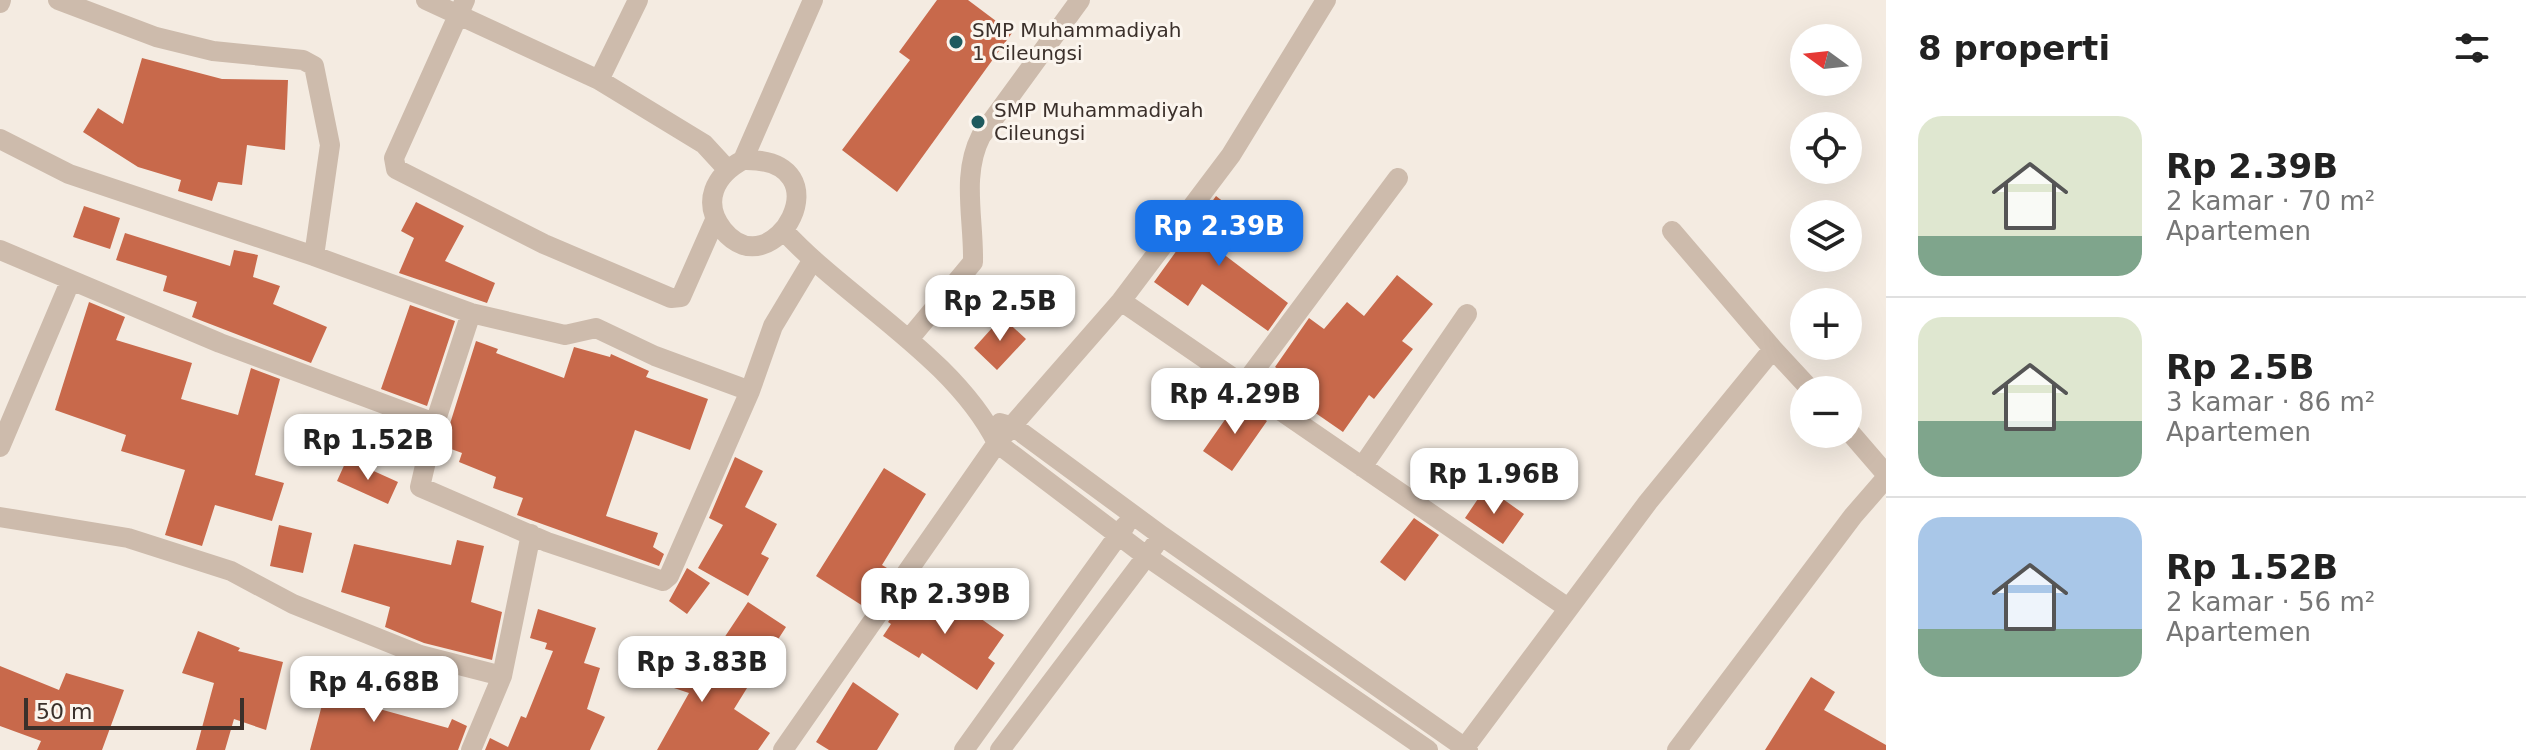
<!DOCTYPE html>
<html lang="id">
<meta charset="utf-8">
<style>
:root{--surface:#fff;--page:#f6f6f6;--text:#222;--muted:#767676;--line:#e0e0e0;--accent:#1a73e8}
body{margin:0;font-family:"DejaVu Sans",sans-serif;background:var(--page);color:var(--text);height:100vh;display:flex;flex-direction:column;font-size:30px;white-space:nowrap}
*{box-sizing:border-box;margin:0}
p{font-size:26px;color:var(--muted)}
.icon{flex:none;width:44px;height:44px;fill:none;stroke:currentColor;stroke-width:2;stroke-linecap:round;stroke-linejoin:round}
.map{position:relative;flex:1;overflow:hidden}
.side{display:flex;flex-direction:column;background:var(--surface);width:640px}
.side>*{flex:none}
.needle{width:52px;rotate:285deg}
.tools{position:absolute;left:1790px;top:24px;display:grid;gap:16px}
.tools a{display:grid;place-items:center;width:72px;height:72px;border-radius:50%;background:var(--surface);box-shadow:0 8px 32px #0002;font-size:40px}
.scale{position:absolute;left:24px;bottom:20px;width:220px;box-sizing:border-box;padding-left:8px;border:4px solid #3b302b;border-top:0;font-size:22px;line-height:28px;white-space:nowrap;color:#3b302b;-webkit-text-stroke:6px #fbf5ee;paint-order:stroke}
.price{position:absolute;translate:-50% -68px;padding:0 18px;border-radius:16px;background:#fff;color:#222;font-size:26px;line-height:52px;filter:drop-shadow(0 2px 4px #0008)}
.price::after{content:'';position:absolute;left:50%;top:48px;width:24px;height:18px;margin-left:-12px;background:inherit;clip-path:polygon(0 0,100% 0,50% 100%)}
.price.active{background:var(--accent);color:#fff}
ul{padding:0;list-style:none}
li{display:flex;align-items:center;gap:24px;height:200px;padding:0 32px}
li+li{border-top:2px solid var(--line)}
li span{display:grid;place-items:center;flex:none;width:224px;height:160px;border-radius:24px;color:#555}
li>.icon{margin-inline-start:auto}
span .icon{width:96px;height:96px;fill:#fffc;stroke-width:1}
li b{font-size:34px}
h2{display:flex;justify-content:space-between;align-items:center;height:96px;padding:0 32px;font-size:34px}
main{display:flex;flex:1;min-height:0}
.map>svg:first-child{display:block}
</style>
<main>
<div class="map">
<svg width="1886" height="750" viewBox="0 0 1886 750">
<rect width="100%" height="100%" fill="#f4ebe1"/>
<path fill="#c8694b" d="M 937,0 L 968,0 L 1012,33 L 897,192 L 842,150 L 910,60 L 899,52 Z
M 142,58 L 222,79 L 288,80 L 285,150 L 247,145 L 242,185 L 218,182 L 212,201 L 178,191 L 181,180 L 138,167 L 83,132 L 98,108 L 123,124 Z
M 1216,196 L 1247,220 L 1222,253 L 1288,303 L 1268,331 L 1202,284 L 1188,306 L 1154,282 Z
M 416,202 L 464,226 L 445,261 L 495,283 L 487,303 L 399,273 L 414,238 L 401,231 Z
M 84,206 L 120,218 L 110,249 L 73,237 Z
M 125,233 L 230,266 L 234,250 L 258,255 L 253,277 L 280,286 L 273,304 L 327,327 L 311,363 L 192,317 L 197,302 L 163,291 L 167,276 L 116,260 Z
M 1397,275 L 1433,304 L 1402,341 L 1413,349 L 1374,399 L 1369,395 L 1343,432 L 1301,403 L 1309,391 L 1275,367 L 1309,318 L 1324,329 L 1347,302 L 1364,316 Z
M 89,302 L 125,317 L 116,340 L 192,363 L 181,399 L 238,415 L 251,368 L 280,379 L 255,475 L 284,483 L 272,521 L 215,505 L 202,546 L 165,535 L 185,470 L 121,451 L 126,435 L 55,410 Z
M 410,305 L 455,321 L 427,406 L 381,389 Z
M 1002,317 L 1026,339 L 997,370 L 974,348 Z
M 476,341 L 498,349 L 496,353 L 564,378 L 574,347 L 610,357 L 611,354 L 649,371 L 646,377 L 708,399 L 690,450 L 635,430 L 606,516 L 658,533 L 653,547 L 664,554 L 659,566 L 517,515 L 523,498 L 493,488 L 496,477 L 459,462 L 462,453 L 443,446 Z
M 1238,401 L 1267,421 L 1232,471 L 1203,451 Z
M 735,457 L 763,471 L 745,507 L 777,524 L 761,554 L 769,558 L 748,596 L 698,568 L 723,525 L 709,518 Z
M 347,459 L 398,482 L 388,504 L 337,481 Z
M 884,468 L 926,494 L 882,565 L 892,571 L 866,608 L 816,576 Z
M 1486,487 L 1524,514 L 1503,544 L 1465,518 Z
M 1414,518 L 1439,535 L 1405,581 L 1380,562 Z
M 279,525 L 312,533 L 303,573 L 270,566 Z
M 457,540 L 484,546 L 471,602 L 502,612 L 492,660 L 424,643 L 385,627 L 390,607 L 341,592 L 354,544 L 451,565 Z
M 687,568 L 710,583 L 687,614 L 669,601 Z
M 914,585 L 965,618 L 970,611 L 1004,635 L 988,658 L 995,663 L 977,690 L 922,653 L 919,658 L 883,636 L 891,624 L 888,622 Z
M 748,602 L 786,627 L 759,669 L 722,641 Z
M 538,609 L 596,628 L 584,663 L 600,668 L 587,709 L 605,717 L 590,750 L 485,750 L 490,738 L 508,747 L 521,716 L 526,718 L 553,651 L 545,649 L 547,643 L 530,638 Z
M 198,631 L 240,648 L 238,651 L 283,662 L 266,730 L 234,719 L 225,750 L 196,750 L 214,683 L 182,673 Z
M 647,643 L 752,680 L 734,709 L 770,733 L 758,750 L 657,750 L 689,693 L 635,675 Z
M 0,666 L 59,690 L 66,673 L 124,690 L 102,750 L 37,750 L 41,741 L 0,726 Z
M 331,671 L 371,682 L 365,705 L 448,728 L 452,719 L 467,726 L 458,750 L 310,750 Z
M 1811,677 L 1835,692 L 1824,710 L 1886,745 L 1886,750 L 1765,750 Z
M 853,682 L 899,714 L 877,750 L 829,750 L 816,742 Z"/>
<g fill="none" stroke-linecap="round" stroke-linejoin="round">
<path stroke="#cdbbac" stroke-width="20" d="M 58,0 L 156,37 L 213,51 L 303,60 L 314,66 L 330,145 L 314,256
M 426,0 L 599,80 L 704,144 L 727,169
M 465,0 L 394,158 L 396,169 L 544,244 L 671,298 L 681,297 L 715,220
M 0,3 L 1,0
M 599,80 L 638,0
M 0,139 L 69,174 L 314,256 L 471,313 L 565,335 L 596,328 L 655,356 L 750,391
M 743,160 C 849,157 773,292 723,230 C 701,202 715,175 743,160 L 813,0
M 785,232 C 848,300 955,358 997,443 L 1146,556 L 1428,750
M 0,250 L 220,343 L 435,423
M 1121,301 L 1568,608
M 471,313 L 435,423 L 420,487 L 547,542 L 663,581 L 669,576 L 750,391 L 773,326 L 812,261
M 909,339 L 973,262 C 974,219 961,175 981,136 L 1080,0
M 1773,349 L 1811,390
M 1242,387 L 1398,178
M 1000,423 L 1014,427 L 1162,536 L 1468,750
M 1848,430 L 1886,474
M 0,447 L 70,282
M 1362,467 L 1467,314
M 0,517 L 128,538 L 231,571 L 293,604 L 420,655 L 502,676
M 471,750 L 502,676 L 531,534
M 783,750 L 997,443 L 1121,301 L 1231,155 L 1326,0
M 964,750 L 1125,526
M 1000,750 L 1155,545
M 1463,750 L 1648,502 L 1773,349 L 1672,231
M 1677,750 L 1853,516 L 1886,478"/>
</g>
<g fill="#1f5a5e" stroke="#fbf5ee" stroke-width="3">
<circle cx="956" cy="42" r="8"/>
<circle cx="978" cy="122" r="8"/>
</g>
<g text-anchor="middle" dominant-baseline="central" stroke-width="6" stroke-linejoin="round" paint-order="stroke">
<g font-size="20" fill="#3b302b" stroke="#fbf5ee" text-anchor="start">
<text x="972" y="30">SMP Muhammadiyah<tspan x="972" dy="23">1 Cileungsi</tspan></text>
<text x="994" y="110">SMP Muhammadiyah<tspan x="994" dy="23">Cileungsi</tspan></text>
</g>
</g>
</svg>
<div class="tools">
<a><svg class="needle" viewBox="-14 -14 28 28"><path d="M0-13l5 13h-10z" fill="#e53935"/><path d="M0 13l5-13h-10z" fill="#767676"/></svg></a>
<a><svg class="icon" aria-label="locate" viewBox="0 0 24 24"><circle cx="12" cy="12" r="6"/><path d="M12 2v4M12 18v4M2 12h4M18 12h4"/></svg></a>
<a><svg class="icon" aria-label="layers" viewBox="0 0 24 24"><path d="M12 4l9 5-9 5-9-5zM3 14l9 5 9-5"/></svg></a>
<a>+</a>
<a>−</a>
</div>
<div class="scale">50 m</div>
<b class="price active" style="left:1219px;top:268px">Rp 2.39B</b>
<b class="price" style="left:1000px;top:343px">Rp 2.5B</b>
<b class="price" style="left:1235px;top:436px">Rp 4.29B</b>
<b class="price" style="left:368px;top:482px">Rp 1.52B</b>
<b class="price" style="left:1494px;top:516px">Rp 1.96B</b>
<b class="price" style="left:945px;top:636px">Rp 2.39B</b>
<b class="price" style="left:702px;top:704px">Rp 3.83B</b>
<b class="price" style="left:374px;top:724px">Rp 4.68B</b>
</div>
<section class="side">
<h2>8 properti<svg class="icon" aria-label="filters" viewBox="0 0 24 24"><path d="M4 7h16M4 17h16"/><circle cx="9" cy="7" r="2"/><circle cx="15" cy="17" r="2"/></svg></h2>
<ul>
<li><span style="background:linear-gradient(#dfe7d0 75%,#7fa58c 0)"><svg class="icon" aria-label="home" viewBox="0 0 24 24"><path d="M3 11l9-7 9 7M6 9v11h12V9"/></svg></span><div><b>Rp 2.39B</b><p>2 kamar · 70 m²</p><p>Apartemen</p></div></li>
<li><span style="background:linear-gradient(#dfe7d0 65%,#7fa58c 0)"><svg class="icon" aria-label="home" viewBox="0 0 24 24"><path d="M3 11l9-7 9 7M6 9v11h12V9"/></svg></span><div><b>Rp 2.5B</b><p>3 kamar · 86 m²</p><p>Apartemen</p></div></li>
<li><span style="background:linear-gradient(#a9c7e8 70%,#7fa58c 0)"><svg class="icon" aria-label="home" viewBox="0 0 24 24"><path d="M3 11l9-7 9 7M6 9v11h12V9"/></svg></span><div><b>Rp 1.52B</b><p>2 kamar · 56 m²</p><p>Apartemen</p></div></li>
</ul>
</section>
</main>
